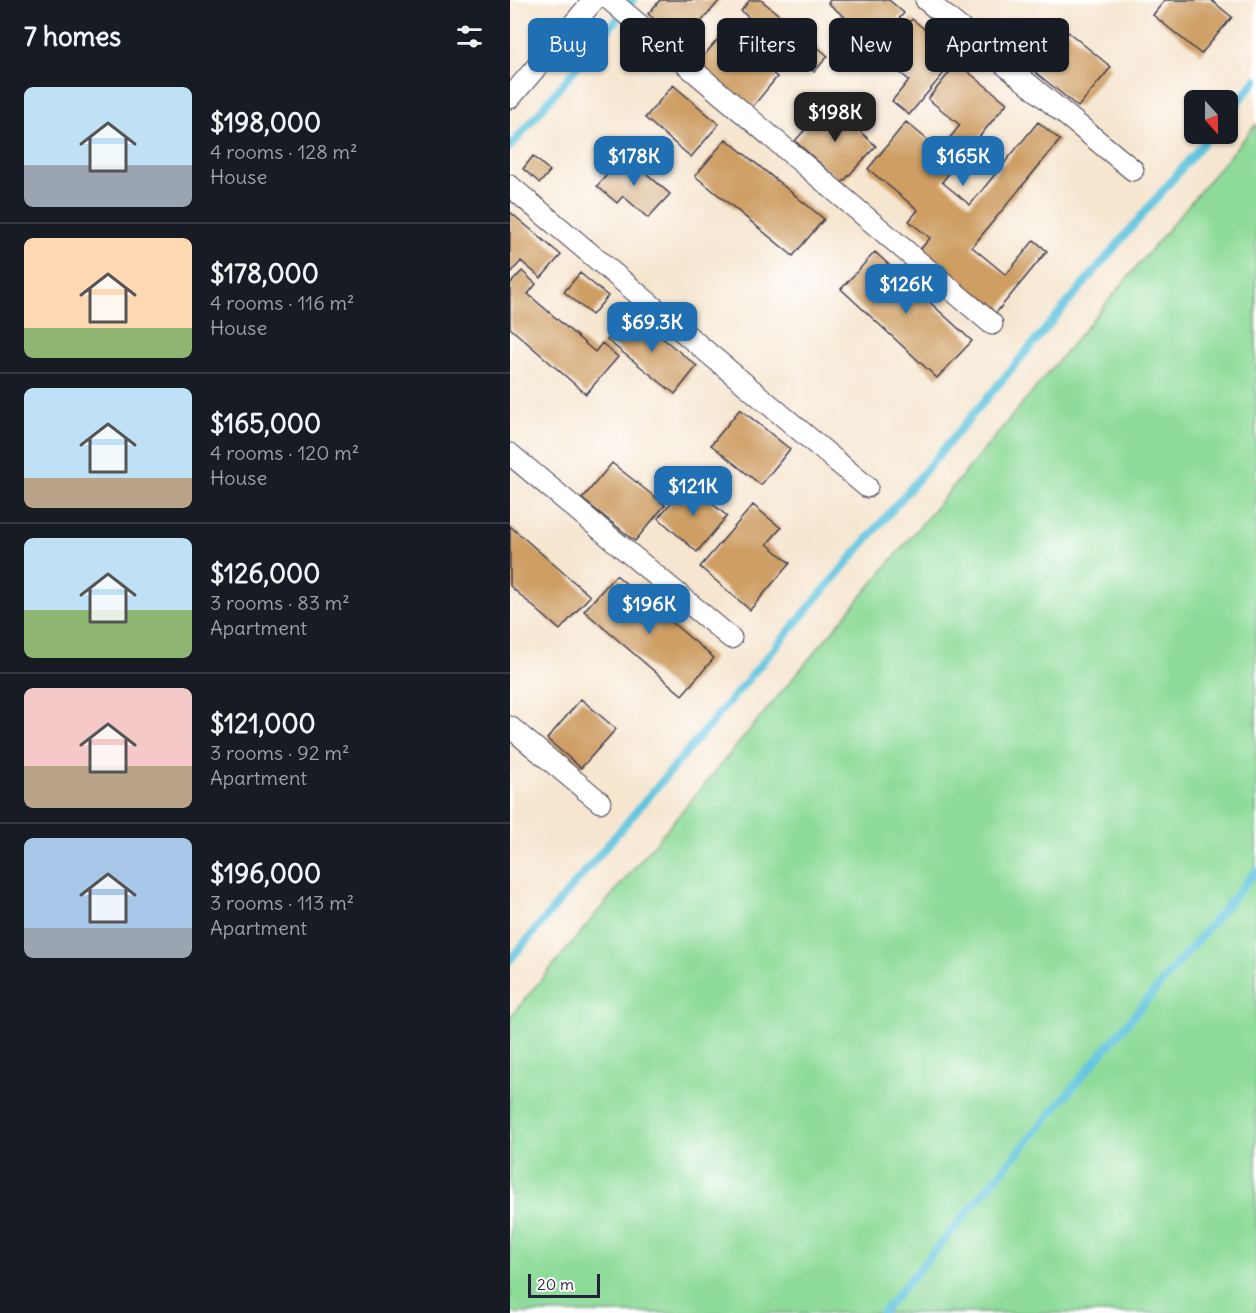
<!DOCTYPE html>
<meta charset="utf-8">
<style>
:root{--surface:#171b24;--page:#20242c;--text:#f1f3f6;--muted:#9ea1a6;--line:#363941;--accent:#1f6fb2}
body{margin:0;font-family:Delius,sans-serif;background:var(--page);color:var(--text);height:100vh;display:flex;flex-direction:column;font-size:22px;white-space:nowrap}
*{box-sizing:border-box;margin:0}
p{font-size:20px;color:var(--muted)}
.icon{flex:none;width:33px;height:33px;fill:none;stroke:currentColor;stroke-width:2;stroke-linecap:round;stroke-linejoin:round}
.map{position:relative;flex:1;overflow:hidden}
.side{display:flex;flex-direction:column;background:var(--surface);width:510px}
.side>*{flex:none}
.guide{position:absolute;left:18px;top:18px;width:570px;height:54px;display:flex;gap:12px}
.needle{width:39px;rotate:159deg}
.tools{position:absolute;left:674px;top:90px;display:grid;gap:12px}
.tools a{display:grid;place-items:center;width:54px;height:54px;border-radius:9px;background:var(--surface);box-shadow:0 2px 4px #0004;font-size:30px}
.scale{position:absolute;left:18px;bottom:15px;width:72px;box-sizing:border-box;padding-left:6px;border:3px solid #22223b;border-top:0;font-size:16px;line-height:21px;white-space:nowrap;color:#22223b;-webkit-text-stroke:4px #fff;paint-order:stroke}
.price{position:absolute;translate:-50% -51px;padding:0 14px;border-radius:12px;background:var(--accent);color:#fff;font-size:20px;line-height:39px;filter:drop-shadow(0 2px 3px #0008)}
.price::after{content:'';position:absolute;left:50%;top:36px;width:18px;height:14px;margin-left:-9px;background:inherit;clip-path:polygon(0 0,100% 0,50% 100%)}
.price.selected{background:#222;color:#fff}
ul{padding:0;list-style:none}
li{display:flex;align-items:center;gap:18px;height:150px;padding:0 24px}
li+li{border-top:2px solid var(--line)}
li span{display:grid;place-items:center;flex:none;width:168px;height:120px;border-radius:9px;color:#555}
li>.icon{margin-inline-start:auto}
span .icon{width:72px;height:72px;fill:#fffc;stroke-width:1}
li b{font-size:26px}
h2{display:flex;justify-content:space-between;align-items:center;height:72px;padding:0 24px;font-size:26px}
.chip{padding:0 21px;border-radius:9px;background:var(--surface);box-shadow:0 2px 4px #0004;font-size:21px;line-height:54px}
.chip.selected{background:var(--accent);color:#fff}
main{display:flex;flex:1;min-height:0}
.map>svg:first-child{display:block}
</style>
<main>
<section class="side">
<h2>7 homes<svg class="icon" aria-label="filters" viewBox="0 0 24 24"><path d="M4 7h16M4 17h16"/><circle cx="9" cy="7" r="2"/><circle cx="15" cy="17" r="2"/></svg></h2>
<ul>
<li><span style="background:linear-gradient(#bfe0f5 65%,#9aa5b1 0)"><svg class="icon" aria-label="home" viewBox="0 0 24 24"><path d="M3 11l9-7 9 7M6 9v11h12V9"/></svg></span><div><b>$198,000</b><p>4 rooms · 128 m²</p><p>House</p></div></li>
<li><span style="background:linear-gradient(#ffd9b3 75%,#8fb573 0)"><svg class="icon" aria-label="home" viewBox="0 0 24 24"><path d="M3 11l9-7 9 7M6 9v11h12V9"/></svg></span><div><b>$178,000</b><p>4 rooms · 116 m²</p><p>House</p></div></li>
<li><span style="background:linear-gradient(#bfe0f5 75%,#b9a48a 0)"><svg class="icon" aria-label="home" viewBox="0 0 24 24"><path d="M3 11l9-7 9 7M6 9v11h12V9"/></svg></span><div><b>$165,000</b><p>4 rooms · 120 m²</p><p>House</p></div></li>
<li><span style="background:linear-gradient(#bfe0f5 60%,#8fb573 0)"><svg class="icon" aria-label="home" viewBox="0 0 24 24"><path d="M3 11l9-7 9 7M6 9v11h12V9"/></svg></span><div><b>$126,000</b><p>3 rooms · 83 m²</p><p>Apartment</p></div></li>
<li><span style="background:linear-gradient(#f6c9c9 65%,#b9a48a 0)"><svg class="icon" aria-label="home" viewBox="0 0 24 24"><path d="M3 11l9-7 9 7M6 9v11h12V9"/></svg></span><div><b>$121,000</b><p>3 rooms · 92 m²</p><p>Apartment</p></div></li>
<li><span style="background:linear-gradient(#a9c7e8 75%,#9aa5b1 0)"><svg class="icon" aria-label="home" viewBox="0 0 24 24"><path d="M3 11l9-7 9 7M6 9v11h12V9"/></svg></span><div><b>$196,000</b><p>3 rooms · 113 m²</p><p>Apartment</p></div></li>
</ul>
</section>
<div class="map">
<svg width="746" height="1313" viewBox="0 0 746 1313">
<rect width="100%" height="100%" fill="#fff"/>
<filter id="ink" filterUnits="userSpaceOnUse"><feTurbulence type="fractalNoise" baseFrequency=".0167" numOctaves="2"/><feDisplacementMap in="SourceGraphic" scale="12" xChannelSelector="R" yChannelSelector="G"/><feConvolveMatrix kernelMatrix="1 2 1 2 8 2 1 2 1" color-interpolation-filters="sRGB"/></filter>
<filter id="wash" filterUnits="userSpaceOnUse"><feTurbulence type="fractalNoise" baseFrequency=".008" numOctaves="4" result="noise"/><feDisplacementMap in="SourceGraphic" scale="24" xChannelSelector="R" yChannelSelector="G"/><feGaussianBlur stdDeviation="1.35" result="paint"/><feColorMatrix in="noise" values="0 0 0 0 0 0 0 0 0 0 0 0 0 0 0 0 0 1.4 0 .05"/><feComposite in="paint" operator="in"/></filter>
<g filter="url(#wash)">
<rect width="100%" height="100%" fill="#f6e6d0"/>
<path fill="#8edb99" stroke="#587e6a" stroke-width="1.5" d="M 746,124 L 746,1313 L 0,1313 L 0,1017 Z"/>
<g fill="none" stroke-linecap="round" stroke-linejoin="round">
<path stroke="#60c4de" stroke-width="8" d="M 717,115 L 746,80
M 0,147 L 123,0
M 0,960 L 701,134
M 372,1313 L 746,871"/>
</g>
<g id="blocks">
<path fill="#ce9e63" d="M 150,0 L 210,0 L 173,43 L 138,14 Z
M 240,0 L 251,0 L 318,56 L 304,72 L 231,11 Z
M 320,0 L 379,0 L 394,13 L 367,44 L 318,3 Z
M 655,0 L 701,0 L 722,17 L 691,54 L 643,15 Z
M 402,19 L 448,56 L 399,115 L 382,101 L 399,80 L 370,56 Z
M 552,27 L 601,67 L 568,107 L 519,67 Z
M 214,32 L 267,77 L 240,110 L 186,65 Z
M 447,63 L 497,103 L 432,182 L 460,205 L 528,122 L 550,140 L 462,247 L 496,275 L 524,240 L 537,251 L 486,313 L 410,250 L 420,238 L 399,221 L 408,210 L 358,169 L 396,122 L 430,150 L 450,125 L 418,99 Z
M 163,85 L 209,124 L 181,157 L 135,118 Z
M 319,103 L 366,146 L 332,183 L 285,141 Z
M 216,139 L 314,219 L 283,256 L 185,176 Z
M 115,155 L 160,194 L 138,218 L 113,196 L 107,203 L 87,186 Z
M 23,156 L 40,171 L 30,183 L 13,169 Z
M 0,212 L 51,255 L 31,278 L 11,261 L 0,274 Z
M 365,252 L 462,341 L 427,378 L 331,289 Z
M 12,271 L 26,284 L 18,294 L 85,352 L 92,343 L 108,357 L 76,394 L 0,328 L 0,284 Z
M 70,273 L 98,296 L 82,315 L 54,292 Z
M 120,312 L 187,366 L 165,394 L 97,340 Z
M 230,409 L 280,449 L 251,485 L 201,445 Z
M 102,463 L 155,505 L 125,541 L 72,499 Z
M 178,483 L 217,516 L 187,552 L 148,518 Z
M 243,505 L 271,528 L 257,544 L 280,563 L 240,610 L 190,567 Z
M 0,526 L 80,596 L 50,630 L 0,586 Z
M 106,575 L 204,658 L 172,695 L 74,611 Z
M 71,699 L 106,729 L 71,768 L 37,739 Z"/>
</g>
</g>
<g filter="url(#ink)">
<use href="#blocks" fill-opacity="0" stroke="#423f51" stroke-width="1.5"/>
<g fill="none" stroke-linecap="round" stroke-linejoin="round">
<g stroke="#423f51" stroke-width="23">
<path id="minor" d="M 100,0 L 482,324
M 416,0 L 623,170
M 0,98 L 84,0
M 0,186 L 357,487
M 0,454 L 221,638
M 0,727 L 90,802"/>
</g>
<use href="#minor" stroke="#fff" stroke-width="21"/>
</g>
</g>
</svg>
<div class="tools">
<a><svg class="needle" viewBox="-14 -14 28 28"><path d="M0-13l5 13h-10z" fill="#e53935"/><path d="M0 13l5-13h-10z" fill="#9ea1a6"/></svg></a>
</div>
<div class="scale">20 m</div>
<b class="price selected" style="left:325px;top:143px">$198K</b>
<b class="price" style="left:124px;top:187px">$178K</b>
<b class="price" style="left:453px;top:187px">$165K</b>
<b class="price" style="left:396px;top:315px">$126K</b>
<b class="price" style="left:142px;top:353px">$69.3K</b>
<b class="price" style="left:183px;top:517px">$121K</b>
<b class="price" style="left:139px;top:635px">$196K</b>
<div class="guide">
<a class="chip selected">Buy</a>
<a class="chip">Rent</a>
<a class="chip">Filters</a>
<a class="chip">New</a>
<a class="chip">Apartment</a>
</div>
</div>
</main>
